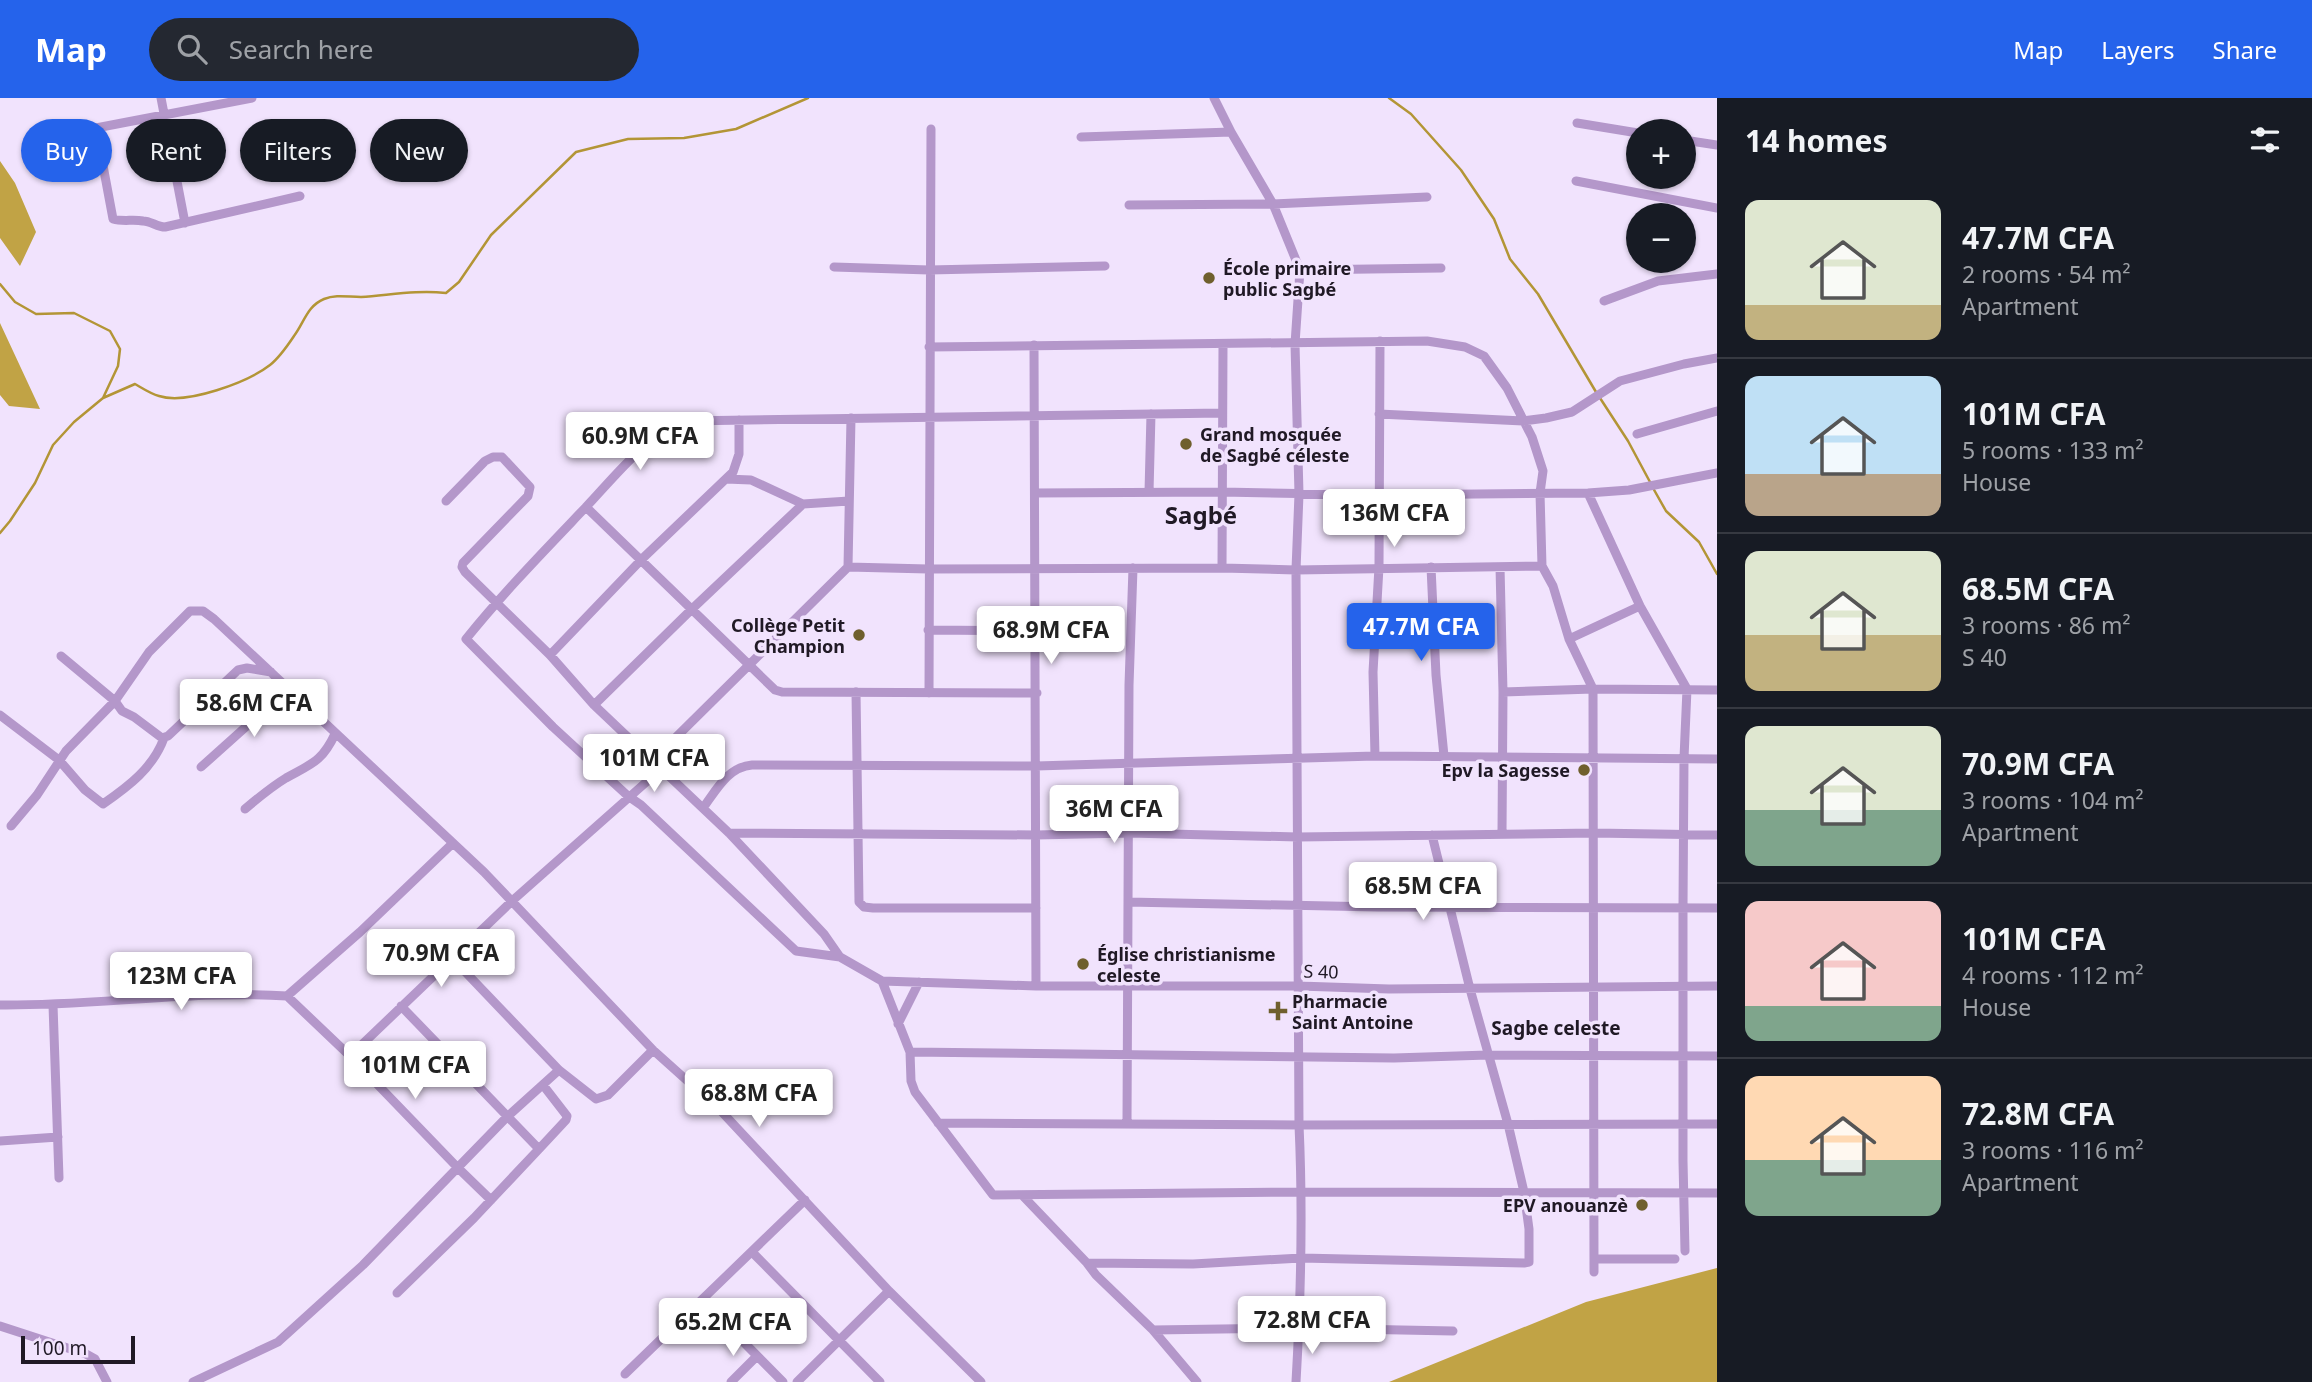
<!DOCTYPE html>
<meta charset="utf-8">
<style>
:root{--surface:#171b24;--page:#242831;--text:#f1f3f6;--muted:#9ea1a6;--line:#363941;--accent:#2563eb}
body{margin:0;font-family:"Noto Sans",sans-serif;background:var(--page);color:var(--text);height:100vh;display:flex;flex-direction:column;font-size:26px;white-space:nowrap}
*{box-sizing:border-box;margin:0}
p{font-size:23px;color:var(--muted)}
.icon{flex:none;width:38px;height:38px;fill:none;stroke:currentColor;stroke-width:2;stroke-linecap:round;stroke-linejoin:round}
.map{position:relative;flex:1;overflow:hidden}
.side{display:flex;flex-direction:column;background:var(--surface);width:595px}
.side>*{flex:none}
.top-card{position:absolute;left:21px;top:21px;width:665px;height:63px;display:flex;gap:14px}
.fabs{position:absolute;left:1626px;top:21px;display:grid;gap:14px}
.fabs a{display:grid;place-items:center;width:70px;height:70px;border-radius:50%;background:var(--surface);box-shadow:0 2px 5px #0004;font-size:35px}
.scale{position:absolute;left:21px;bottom:18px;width:114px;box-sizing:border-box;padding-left:7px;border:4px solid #201925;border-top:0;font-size:19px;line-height:24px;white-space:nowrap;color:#201925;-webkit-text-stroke:5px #f1e3fd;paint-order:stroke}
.price{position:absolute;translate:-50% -60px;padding:0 16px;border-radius:7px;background:#fff;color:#222;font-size:23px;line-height:46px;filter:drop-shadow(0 2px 4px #0008)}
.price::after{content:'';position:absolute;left:50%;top:42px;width:21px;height:16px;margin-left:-10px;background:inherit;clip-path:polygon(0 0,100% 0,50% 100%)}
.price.current{background:var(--accent);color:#fff}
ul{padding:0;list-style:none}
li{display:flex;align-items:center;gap:21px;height:175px;padding:0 28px}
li+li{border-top:2px solid var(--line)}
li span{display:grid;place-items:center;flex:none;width:196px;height:140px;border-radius:14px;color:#555}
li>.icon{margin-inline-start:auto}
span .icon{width:84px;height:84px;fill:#fffc;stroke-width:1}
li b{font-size:30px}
h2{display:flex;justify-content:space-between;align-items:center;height:84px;padding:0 28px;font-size:30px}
.chip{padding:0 24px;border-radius:32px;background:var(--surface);box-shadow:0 2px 5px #0004;font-size:24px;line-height:63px}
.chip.current{background:var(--accent);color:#fff}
header{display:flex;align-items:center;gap:42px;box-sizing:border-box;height:98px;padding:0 35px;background:var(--accent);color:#fff}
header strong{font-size:33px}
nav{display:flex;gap:38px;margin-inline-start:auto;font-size:24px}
.search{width:490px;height:63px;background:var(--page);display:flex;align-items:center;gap:18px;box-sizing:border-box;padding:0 24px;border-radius:38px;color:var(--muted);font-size:26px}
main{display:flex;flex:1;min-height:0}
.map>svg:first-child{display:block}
</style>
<header>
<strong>Map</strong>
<div class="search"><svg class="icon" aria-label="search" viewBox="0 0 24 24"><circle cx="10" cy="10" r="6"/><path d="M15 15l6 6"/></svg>Search here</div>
<nav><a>Map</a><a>Layers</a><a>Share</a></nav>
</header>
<main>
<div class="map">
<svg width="1717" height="1284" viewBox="0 0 1717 1284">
<rect width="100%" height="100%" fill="#f1e3fd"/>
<path fill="#c1a345" d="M 0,63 L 15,85 L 36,134 L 20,168 L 0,140 Z
M 0,225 L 40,311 L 9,308 L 0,297 Z
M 1717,1170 L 1717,1284 L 1389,1284 L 1586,1204 Z"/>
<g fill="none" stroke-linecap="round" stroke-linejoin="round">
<path stroke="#b39536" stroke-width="2.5" d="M 1389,0 L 1411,16 L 1461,72 L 1494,121 L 1510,161 L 1538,196 L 1596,294
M 0,186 L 15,204 L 36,216 L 74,215 L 110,233 L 120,251 L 118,268 L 103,300
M 1600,300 L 1628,343 L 1650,384
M 1653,390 L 1666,413 L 1699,444 L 1717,476
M 0,435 L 10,423 L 35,385 L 53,347 L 74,324 L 103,300 L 135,286 C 142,290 151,296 159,298 C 187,307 248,284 270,267 C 279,260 288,247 294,238 C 304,225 307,208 324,201 C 336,196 348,199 361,199 C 391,197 416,192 446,195 L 459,184 L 491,137 L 576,54 L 628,41 L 684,40 L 736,31 L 808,0"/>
<path stroke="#b497ca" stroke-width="9" d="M 161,0 L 185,125
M 252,0 L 96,30 L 113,121 C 123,124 133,121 143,123 C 151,123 157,129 165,129 L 300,98
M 1214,0 L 1231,34 L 1273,106 L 1300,172 L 1295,246 L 1299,396 L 1296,472 L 1299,1027 C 1303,1113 1301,1198 1296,1284
M 1577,25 L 1638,35
M 1081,39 L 1231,34
M 1684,42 L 1717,47
M 1576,83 L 1717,110
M 1129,107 L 1273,106 L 1427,99
M 834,169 L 929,172 L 1105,168
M 1300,172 L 1441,170
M 1604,203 L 1658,183 L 1717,176
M 1034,247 L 1036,888
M 929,249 L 1427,243 L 1465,249 L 1484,258 L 1507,290 L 1532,339 L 1543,373 L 1540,395 L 1542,468 L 1553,488 L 1569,541 L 1593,591 L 1594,1174
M 1222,315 L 685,323 C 647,336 612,382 585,410 C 544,453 503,495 466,541 L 553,629 L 628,698 L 641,707 L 796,853 L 840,859 L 882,883 L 910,954 L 911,983 L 915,994 L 993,1097 L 1302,1094 L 1717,1095
M 1379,316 L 1523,323 L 1546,320 L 1572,314 L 1620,283 L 1684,266 L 1717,260
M 1637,336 L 1717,313
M 726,381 L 751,382 L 803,406 L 849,403
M 1149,394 L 1151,316
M 1035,395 L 1222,394 L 1379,397 L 1588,395 L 1629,392 L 1717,375
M 1588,395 L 1640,508 L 1687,591 L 1684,660 L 1683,810 L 1683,1063 L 1685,1153
M 446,403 L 485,363 L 493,359 L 502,359 L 530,389 L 528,398 L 463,465 L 462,469 L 465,474 L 550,557 L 594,607 L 729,735 L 824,836 L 840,859
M 586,409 L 775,592 L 782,594 L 1037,595
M 848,469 L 928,471 L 1222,470 L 1296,472 L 1542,468
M 1431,469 L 1436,577 L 1444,658
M 1500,469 L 1503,594 L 1502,736
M 1222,470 L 1223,247
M 928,532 L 1036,533
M 1569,541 L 1640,508
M 550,557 L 642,461 L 733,374 L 739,356 L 739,322
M 61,558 L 115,603 L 122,613 L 134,619 L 162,640 L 168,638 L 238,572 L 247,570 L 271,574
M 856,594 L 859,804 L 864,809 L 873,810 L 1036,810
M 1503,594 L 1593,591 L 1717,592
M 929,595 L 931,31
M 594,607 L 692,511 L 803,406
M 0,617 L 59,662 L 85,692 L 103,706 C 129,688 153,670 164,640
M 1375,658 L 1373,574 L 1379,469 L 1380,243
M 652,663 L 848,469 L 851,320
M 201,669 L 288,591
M 703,710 C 717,691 728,669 752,667 L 1036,668 L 1375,658 L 1717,661
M 245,711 C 258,700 271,689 286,680 C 311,666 322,664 335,636
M 11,728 L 37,697 L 66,653 L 115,603 L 149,554 L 190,513 L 203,513 L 214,521 L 484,774 L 653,952 L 721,1013 L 889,1193 L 981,1284
M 729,735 L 1036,737 L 1129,735 L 1298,739 L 1594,735 L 1717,737
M 1128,804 L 1378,809 L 1717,810
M 452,860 L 559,972 L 596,1001 L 608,997 L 653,952
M 882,883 L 1036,888 L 1299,888 L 1389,891 L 1717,888
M 287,898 L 360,834 L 453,745
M 0,907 C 95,908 191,892 287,898 L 350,958 L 458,1070 L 491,1102
M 53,907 L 59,1080
M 898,926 L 919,884
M 910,954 L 1394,960 L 1488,957 L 1717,958
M 350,958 L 512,803 L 661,671
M 938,1025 L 1299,1027 L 1717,1026
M 1127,1025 L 1129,587 L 1133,470
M 0,1043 L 58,1039
M 539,1051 L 566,1022 L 567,1018 L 543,987
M 1022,1097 L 1087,1165 L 1096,1177 L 1153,1232 L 1197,1284
M 752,1154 L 880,1284
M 1594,1161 L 1675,1161
M 1087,1165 L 1193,1166 L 1301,1160 L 1524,1165 L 1529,1164 L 1529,1131 L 1524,1094 L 1508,1026 L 1470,891 L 1432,737
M 397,1195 L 474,1120 L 539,1051 L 401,908
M 702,1202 L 783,1284
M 0,1228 L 86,1256 L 95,1261 L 107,1284
M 1153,1232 L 1299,1230 L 1453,1233
M 625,1276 L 805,1102
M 193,1284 L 278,1244 L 363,1167 L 507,1019 L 559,972
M 731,1284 L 757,1258
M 797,1284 L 889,1193"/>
</g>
<g fill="#6f5f2d" stroke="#f1e3fd" stroke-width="2.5">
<circle cx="1209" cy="180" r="7"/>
<circle cx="1186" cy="346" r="7"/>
<circle cx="859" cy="537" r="7"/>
<circle cx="1584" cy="672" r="7"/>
<circle cx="1083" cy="866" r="7"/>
<path d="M1274.5 902.5h7v7h7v7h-7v7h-7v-7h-7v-7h7z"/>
<circle cx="1642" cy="1107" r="7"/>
</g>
<g text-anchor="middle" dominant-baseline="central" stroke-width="7" stroke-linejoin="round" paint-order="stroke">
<g font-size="18" font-weight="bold" fill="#201925" stroke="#f1e3fd" text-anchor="start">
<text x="1223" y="170">École primaire<tspan x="1223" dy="21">public Sagbé</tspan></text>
<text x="1200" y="336">Grand mosquée<tspan x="1200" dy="21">de Sagbé céleste</tspan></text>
<text x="845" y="527" text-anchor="end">Collège Petit<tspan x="845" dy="21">Champion</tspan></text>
<text x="1570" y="672" text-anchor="end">Epv la Sagesse</text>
<text x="1097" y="856">Église christianisme<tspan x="1097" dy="21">celeste</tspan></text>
<text x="1292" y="903">Pharmacie<tspan x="1292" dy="21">Saint Antoine</tspan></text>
<text x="1628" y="1107" text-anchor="end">EPV anouanzè</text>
</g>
<g font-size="18" fill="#201925" stroke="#f1e3fd">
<text transform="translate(1321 873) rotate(2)">S 40</text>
</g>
<g font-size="19" font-weight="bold" fill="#201925" stroke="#f1e3fd">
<text x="1556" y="930">Sagbe celeste</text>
</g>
<g font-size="24" font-weight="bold" fill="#201925" stroke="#f1e3fd">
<text x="1201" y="416">Sagbé</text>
</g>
</g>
</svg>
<div class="fabs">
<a>+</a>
<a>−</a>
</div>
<div class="scale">100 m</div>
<b class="price" style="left:640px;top:374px">60.9M CFA</b>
<b class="price" style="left:1394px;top:451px">136M CFA</b>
<b class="price current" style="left:1421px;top:565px">47.7M CFA</b>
<b class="price" style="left:1051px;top:568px">68.9M CFA</b>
<b class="price" style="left:254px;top:641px">58.6M CFA</b>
<b class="price" style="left:654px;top:696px">101M CFA</b>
<b class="price" style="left:1114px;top:747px">36M CFA</b>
<b class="price" style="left:1423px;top:824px">68.5M CFA</b>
<b class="price" style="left:441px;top:891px">70.9M CFA</b>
<b class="price" style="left:181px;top:914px">123M CFA</b>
<b class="price" style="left:415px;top:1003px">101M CFA</b>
<b class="price" style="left:759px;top:1031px">68.8M CFA</b>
<b class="price" style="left:1312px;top:1258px">72.8M CFA</b>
<b class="price" style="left:733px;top:1260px">65.2M CFA</b>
<div class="top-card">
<a class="chip current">Buy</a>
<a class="chip">Rent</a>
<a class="chip">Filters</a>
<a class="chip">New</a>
</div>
</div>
<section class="side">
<h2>14 homes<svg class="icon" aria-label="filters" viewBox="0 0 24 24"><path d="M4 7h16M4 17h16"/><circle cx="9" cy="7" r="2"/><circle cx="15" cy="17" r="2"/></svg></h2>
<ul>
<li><span style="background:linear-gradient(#dfe7d0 75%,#c2b280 0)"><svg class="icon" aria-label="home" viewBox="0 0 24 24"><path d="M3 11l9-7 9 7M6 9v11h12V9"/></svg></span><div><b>47.7M CFA</b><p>2 rooms · 54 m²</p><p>Apartment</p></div></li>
<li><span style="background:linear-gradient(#bfe0f5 70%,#b9a48a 0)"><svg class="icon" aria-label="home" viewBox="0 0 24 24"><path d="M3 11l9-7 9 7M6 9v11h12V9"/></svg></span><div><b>101M CFA</b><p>5 rooms · 133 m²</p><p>House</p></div></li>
<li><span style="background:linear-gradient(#dfe7d0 60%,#c2b280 0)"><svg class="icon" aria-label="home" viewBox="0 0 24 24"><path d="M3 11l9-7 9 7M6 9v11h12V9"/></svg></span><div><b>68.5M CFA</b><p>3 rooms · 86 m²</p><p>S 40</p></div></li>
<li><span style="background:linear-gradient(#dfe7d0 60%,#7fa58c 0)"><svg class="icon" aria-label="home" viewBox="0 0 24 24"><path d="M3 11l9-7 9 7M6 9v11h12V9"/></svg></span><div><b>70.9M CFA</b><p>3 rooms · 104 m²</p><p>Apartment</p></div></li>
<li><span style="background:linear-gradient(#f6c9c9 75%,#7fa58c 0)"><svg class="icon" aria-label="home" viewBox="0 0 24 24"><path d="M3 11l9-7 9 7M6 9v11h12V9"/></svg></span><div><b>101M CFA</b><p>4 rooms · 112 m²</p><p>House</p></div></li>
<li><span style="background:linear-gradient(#ffd9b3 60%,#7fa58c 0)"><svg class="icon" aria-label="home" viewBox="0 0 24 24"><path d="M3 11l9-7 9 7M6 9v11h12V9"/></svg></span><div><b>72.8M CFA</b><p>3 rooms · 116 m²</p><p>Apartment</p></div></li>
</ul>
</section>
</main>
